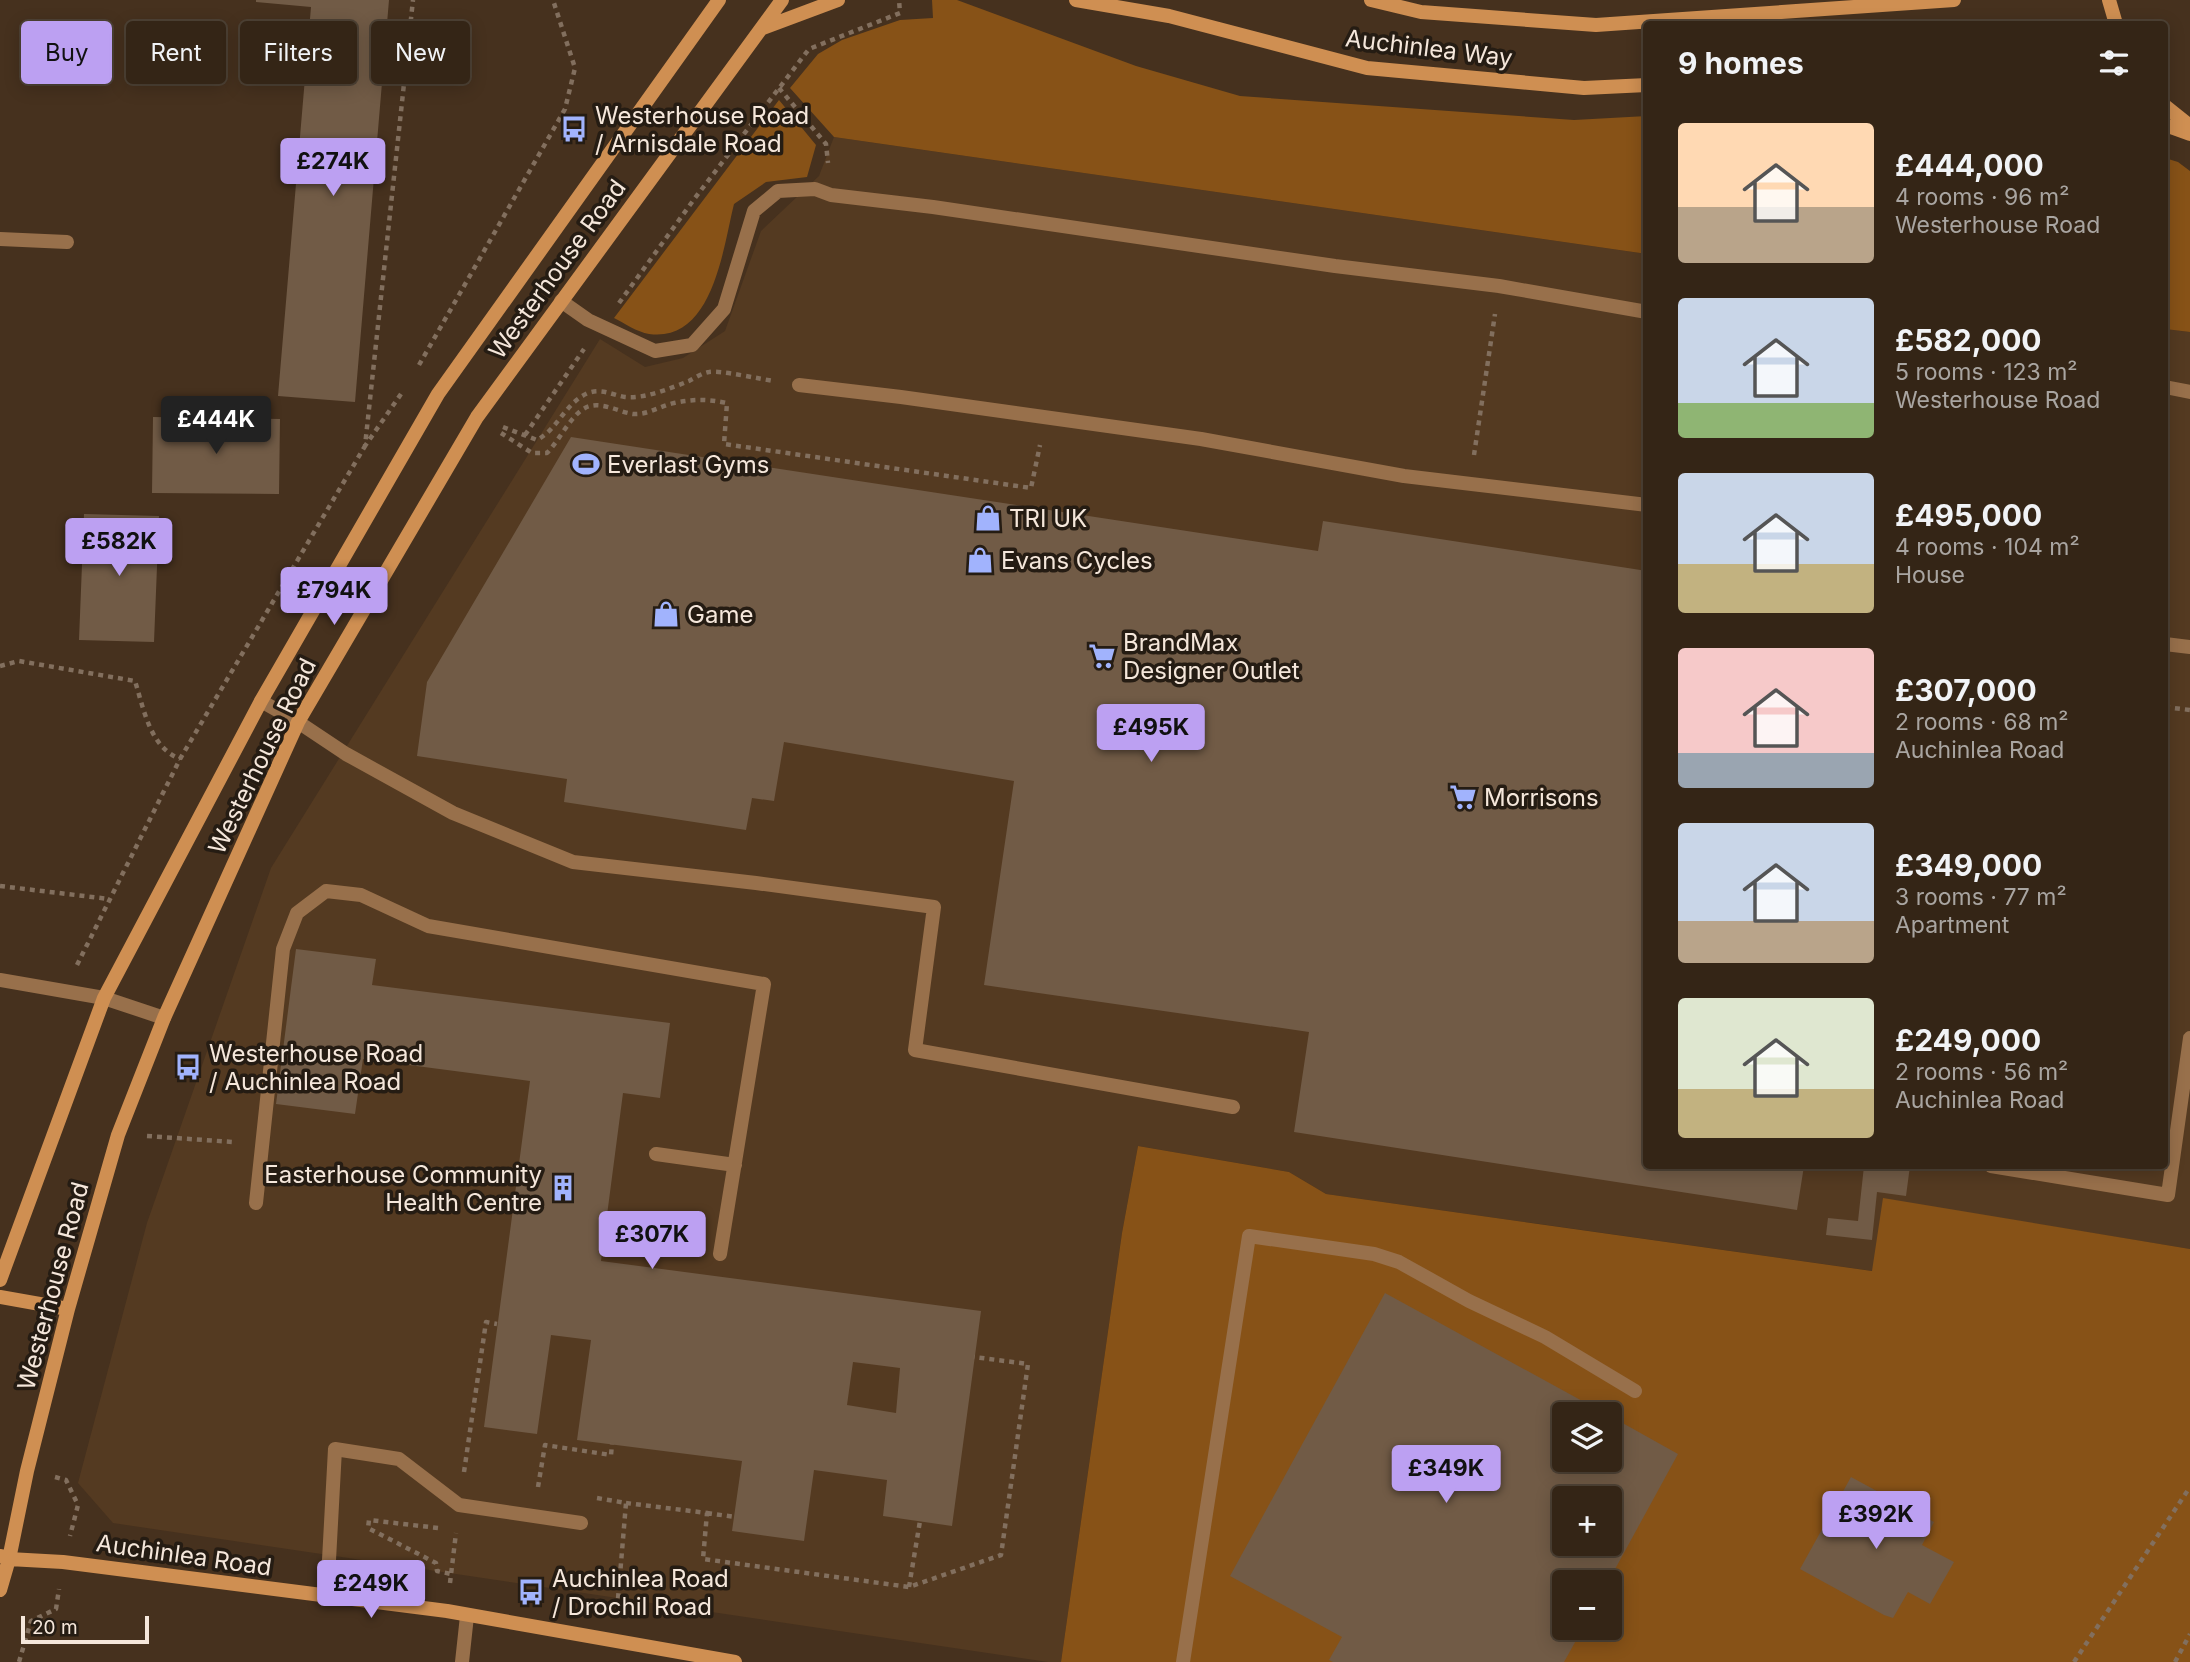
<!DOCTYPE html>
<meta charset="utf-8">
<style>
:root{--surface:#342516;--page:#3f3123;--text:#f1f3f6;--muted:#a9a5a1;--line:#4e4235;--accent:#bca0f2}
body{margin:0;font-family:Inter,sans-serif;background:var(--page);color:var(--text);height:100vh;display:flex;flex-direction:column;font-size:26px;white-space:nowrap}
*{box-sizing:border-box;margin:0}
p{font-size:23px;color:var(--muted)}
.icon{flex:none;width:38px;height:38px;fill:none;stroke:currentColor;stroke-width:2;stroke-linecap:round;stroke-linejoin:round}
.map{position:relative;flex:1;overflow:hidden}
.panel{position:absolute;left:1643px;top:21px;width:525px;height:1148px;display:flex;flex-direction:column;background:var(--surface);border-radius:7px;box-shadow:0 4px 18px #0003,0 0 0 2px var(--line)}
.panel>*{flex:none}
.top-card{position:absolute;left:21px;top:21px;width:665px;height:63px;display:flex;gap:14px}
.buttons{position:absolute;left:1552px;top:1402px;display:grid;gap:14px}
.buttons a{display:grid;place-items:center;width:70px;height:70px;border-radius:7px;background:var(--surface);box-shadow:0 4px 18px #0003,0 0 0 2px var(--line);font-size:35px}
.scale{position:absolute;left:21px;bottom:18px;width:128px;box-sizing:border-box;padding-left:7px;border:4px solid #f5e7db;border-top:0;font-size:19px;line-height:24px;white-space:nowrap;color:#f5e7db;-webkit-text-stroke:5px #251c13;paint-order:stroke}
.price{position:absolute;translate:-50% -60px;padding:0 16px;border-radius:7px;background:var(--accent);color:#111;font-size:23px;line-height:46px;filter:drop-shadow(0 2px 4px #0008)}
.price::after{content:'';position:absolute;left:50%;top:42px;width:21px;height:16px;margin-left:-10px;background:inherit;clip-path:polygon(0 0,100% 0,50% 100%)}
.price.active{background:#222;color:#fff}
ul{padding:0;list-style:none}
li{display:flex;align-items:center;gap:21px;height:175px;padding:0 35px}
li span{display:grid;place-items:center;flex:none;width:196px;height:140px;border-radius:7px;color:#555}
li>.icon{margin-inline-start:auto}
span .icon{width:84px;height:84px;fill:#fffc;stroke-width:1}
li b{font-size:30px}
h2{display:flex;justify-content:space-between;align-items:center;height:84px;padding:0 35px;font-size:30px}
.chip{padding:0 24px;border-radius:7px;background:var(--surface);box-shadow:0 4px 18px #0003,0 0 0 2px var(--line);font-size:24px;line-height:63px}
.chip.active{background:var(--accent);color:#111}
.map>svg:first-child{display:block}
</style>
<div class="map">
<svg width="2190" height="1662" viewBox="0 0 2190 1662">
<rect width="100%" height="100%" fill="#46311e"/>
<path fill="#543a21" d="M 834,137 L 1647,254 L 1647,1166 L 2165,1166 L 2165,329 L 2190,332 L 2190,1249 L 1884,1199 L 1873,1271 L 1326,1194 L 1289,1172 L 1138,1146 L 1122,1233 L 1061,1662 L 1048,1662 L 113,1523 L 78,1483 L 147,1223 L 271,868 L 600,339 L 645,367 L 683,358 L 725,331 L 761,231 L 819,176 Z"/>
<path fill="#875217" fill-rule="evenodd" d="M 932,0 L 957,0 L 1136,66 L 1240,96 L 1574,120 L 1647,116 L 1647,254 L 834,137 L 790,88 L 818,54 L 842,40 L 900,20 L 933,18 Z
M 779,100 L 816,145 L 807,177 L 766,182 L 734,204 C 723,248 713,343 649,334 C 637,332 624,323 614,318 Z
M 2165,158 L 2178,162 L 2190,171 L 2190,332 L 2165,329 Z
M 1138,1146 L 1289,1172 L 1326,1194 L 1872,1271 L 1883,1198 L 2190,1249 L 2190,1662 L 1061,1662 L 1122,1233 ZM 1564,1414 L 1610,1414 L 1610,1460 L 1564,1460 ZM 1564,1498 L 1610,1498 L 1610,1544 L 1564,1544 ZM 1564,1582 L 1610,1582 L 1610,1628 L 1564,1628 Z"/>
<path fill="#715b46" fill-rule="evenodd" d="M 256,0 L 389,0 L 355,402 L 278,396 L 311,7 L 256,2 Z
M 153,417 L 280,419 L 279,494 L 152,493 Z
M 571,437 L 1318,551 L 1323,521 L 1647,571 L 1647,1166 L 1804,1166 L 1797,1210 L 1294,1132 L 1309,1032 L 984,985 L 1014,781 L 784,742 L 774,801 L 752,798 L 746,830 L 564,802 L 567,779 L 417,756 L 427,682 Z
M 84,514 L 159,516 L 154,642 L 79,640 Z
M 296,949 L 376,959 L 372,985 L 670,1023 L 660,1098 L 623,1093 L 601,1261 L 981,1311 L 952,1526 L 883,1516 L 887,1480 L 814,1470 L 804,1541 L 732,1531 L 742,1461 L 577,1440 L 591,1340 L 551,1335 L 537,1434 L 484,1427 L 530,1081 L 363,1059 L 355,1114 L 276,1104 ZM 853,1362 L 900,1368 L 896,1413 L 847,1405 Z
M 1864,1166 L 1910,1166 L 1906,1196 L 1877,1192 L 1872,1240 L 1826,1235 L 1828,1218 L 1858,1221 Z
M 1385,1293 L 1606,1414 L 1564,1414 L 1564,1460 L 1610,1460 L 1610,1416 L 1678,1454 L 1608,1582 L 1564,1582 L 1564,1628 L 1583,1628 L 1564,1662 L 1333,1662 L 1329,1660 L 1342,1637 L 1230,1576 ZM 1564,1498 L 1610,1498 L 1610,1544 L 1564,1544 Z
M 1851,1477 L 1934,1522 L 1922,1545 L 1954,1562 L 1930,1604 L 1908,1592 L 1893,1618 L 1884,1615 L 1800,1569 Z"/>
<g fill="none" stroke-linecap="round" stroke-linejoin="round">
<path stroke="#826f5e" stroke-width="4.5" stroke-dasharray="5 5" stroke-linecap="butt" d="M 779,88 L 826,144 L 828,163
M 619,303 L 695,198 L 809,49 L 900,13 L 899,0
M 419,365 L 565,109 L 575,68 L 553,0
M 401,394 L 365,446 L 413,0
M 503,427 L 537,440 C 558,429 565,403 588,393 C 602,388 612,395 625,397 C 645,399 671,388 689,381 C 695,378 702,373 709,372 C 720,370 760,379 774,381
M 501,433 L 532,453 L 547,453 C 559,441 571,415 585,408 C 600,400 618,412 633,414 C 648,415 660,406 674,403 C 693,399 708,399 727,403 L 724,444 L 1031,488 L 1040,445
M 525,435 L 584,349
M 1474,455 L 1495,314
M 0,666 L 19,661 L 135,681 C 144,710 150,747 180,759
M 2165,707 L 2190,710
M 0,886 L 109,899
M 77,965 L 180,759 L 365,446
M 147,1136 L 233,1142
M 464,1472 L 486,1322 L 497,1324
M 55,1477 L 66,1480 L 78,1505 L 70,1536
M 538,1487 L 545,1445 L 611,1455 L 612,1444
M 597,1498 L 626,1503 L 617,1611
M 626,1503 L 707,1513 L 703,1559 L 909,1587 L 1001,1555 L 1028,1364 L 974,1357
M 707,1513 L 735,1517
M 438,1528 L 369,1520 L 368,1528 L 436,1563 L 437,1571 L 451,1574
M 450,1583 L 456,1533
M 909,1587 L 920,1521
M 19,1662 L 31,1621 L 56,1609 L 59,1589
M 2074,1662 L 2190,1487
M 2175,1662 L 2190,1634"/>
<path stroke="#98704b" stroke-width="14" d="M 561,301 L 588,320 L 655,351 L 692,345 L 724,309 L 754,211 L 778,191 L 815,189 L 831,195 L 933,207 L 1335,266 L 1499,286 L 1647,312
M 799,385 L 901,397 L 1201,439 L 1404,476 L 1647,505
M 2165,387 L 2190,392
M 2165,644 L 2190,647
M 261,701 L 298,722 L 346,754 L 453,813 L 573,862 L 756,883 L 934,907 L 915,1050 L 1233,1107
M 0,980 L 104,998 L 164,1018
M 656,1154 L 735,1165
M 1991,1166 L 2168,1195 L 2190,1038
M 256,1203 L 283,949 L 297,913 L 326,891 L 361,895 L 428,926 L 764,984 L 720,1254
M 327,1597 L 335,1449 L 399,1459 L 459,1505 L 581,1523
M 1183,1662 L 1249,1236 L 1374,1254 L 1399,1262 L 1469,1301 L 1545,1337 L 1635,1391"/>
<path stroke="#98704b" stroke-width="14" d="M 0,239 L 67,242
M 462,1662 L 467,1616"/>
<path stroke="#cf8f52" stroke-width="14" d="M 1076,0 L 1169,16 L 1367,68 L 1584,88 L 1647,85
M 1371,0 L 1421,12 L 1596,25 L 1954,0
M 2109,0 L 2116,24
M 763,28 L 838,0
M 2165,106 L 2190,126
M 2165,125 L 2190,134
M 0,1280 L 104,998 L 261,701 L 438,394 L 719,0
M 0,1297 L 68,1309
M 1,1556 L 9,1559 L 63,1562 L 447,1611 L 735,1662
M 0,1590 L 9,1559 L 27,1471 L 68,1309 L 118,1135 L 164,1018 L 298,722 L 477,417 L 782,0"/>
</g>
<defs>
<g id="bus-bare" transform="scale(2.1)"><path d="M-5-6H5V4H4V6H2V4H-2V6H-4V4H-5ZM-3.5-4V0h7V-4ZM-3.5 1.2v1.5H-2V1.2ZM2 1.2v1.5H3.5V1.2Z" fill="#a1b3fd" stroke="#251c13" stroke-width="2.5" paint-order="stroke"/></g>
<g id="stadium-bare" transform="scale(2.1)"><path d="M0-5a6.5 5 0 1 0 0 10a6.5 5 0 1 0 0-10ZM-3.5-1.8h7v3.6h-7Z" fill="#a1b3fd" stroke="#251c13" stroke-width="2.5" paint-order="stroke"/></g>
<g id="shop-bare" transform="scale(2.1)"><path d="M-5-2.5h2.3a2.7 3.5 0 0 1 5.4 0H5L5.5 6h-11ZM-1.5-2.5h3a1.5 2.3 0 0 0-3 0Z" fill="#a1b3fd" stroke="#251c13" stroke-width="2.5" paint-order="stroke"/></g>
<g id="supermarket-bare" transform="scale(2.1)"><path d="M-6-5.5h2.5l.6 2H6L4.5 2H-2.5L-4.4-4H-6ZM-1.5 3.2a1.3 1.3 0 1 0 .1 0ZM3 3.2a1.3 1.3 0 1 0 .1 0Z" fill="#a1b3fd" stroke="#251c13" stroke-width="2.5" paint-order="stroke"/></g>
<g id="building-bare" transform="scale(2.1)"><path d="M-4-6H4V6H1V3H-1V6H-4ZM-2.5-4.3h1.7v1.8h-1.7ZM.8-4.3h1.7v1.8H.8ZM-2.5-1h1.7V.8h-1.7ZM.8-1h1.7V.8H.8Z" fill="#a1b3fd" stroke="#251c13" stroke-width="2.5" paint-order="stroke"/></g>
</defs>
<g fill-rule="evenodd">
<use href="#bus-bare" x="574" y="129"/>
<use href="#stadium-bare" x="586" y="464"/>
<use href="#shop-bare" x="988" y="518"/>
<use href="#shop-bare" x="980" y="560"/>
<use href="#shop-bare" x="666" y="614"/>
<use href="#supermarket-bare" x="1102" y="656"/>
<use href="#supermarket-bare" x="1463" y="797"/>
<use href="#bus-bare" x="188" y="1067"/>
<use href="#building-bare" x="563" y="1188"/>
<use href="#bus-bare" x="531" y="1592"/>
</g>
<g text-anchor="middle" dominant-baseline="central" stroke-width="7" stroke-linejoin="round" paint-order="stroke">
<g font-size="24" fill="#f5e7db" stroke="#251c13">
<text transform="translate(1429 48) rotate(7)">Auchinlea Way</text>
<text transform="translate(557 269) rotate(-54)">Westerhouse Road</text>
<text transform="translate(262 756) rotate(-64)">Westerhouse Road</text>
<text transform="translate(53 1286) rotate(-75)">Westerhouse Road</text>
<text transform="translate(184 1555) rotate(8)">Auchinlea Road</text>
</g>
<g font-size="24" fill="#f5e7db" stroke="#251c13" text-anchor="start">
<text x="595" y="115">Westerhouse Road<tspan x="595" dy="28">/ Arnisdale Road</tspan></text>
<text x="607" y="464">Everlast Gyms</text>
<text x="1009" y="518">TRI UK</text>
<text x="1001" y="560">Evans Cycles</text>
<text x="687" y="614">Game</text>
<text x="1123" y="642">BrandMax<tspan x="1123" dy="28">Designer Outlet</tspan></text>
<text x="1484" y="797">Morrisons</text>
<text x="209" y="1053">Westerhouse Road<tspan x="209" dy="28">/ Auchinlea Road</tspan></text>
<text x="542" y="1174" text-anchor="end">Easterhouse Community<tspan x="542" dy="28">Health Centre</tspan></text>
<text x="552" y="1578">Auchinlea Road<tspan x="552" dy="28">/ Drochil Road</tspan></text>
</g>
</g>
</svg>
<div class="buttons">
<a><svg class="icon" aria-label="layers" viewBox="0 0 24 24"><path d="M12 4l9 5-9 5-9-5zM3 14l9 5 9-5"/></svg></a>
<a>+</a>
<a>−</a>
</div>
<div class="scale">20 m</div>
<b class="price" style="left:333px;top:198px">£274K</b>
<b class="price active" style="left:216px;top:456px">£444K</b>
<b class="price" style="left:119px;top:578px">£582K</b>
<b class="price" style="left:334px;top:627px">£794K</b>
<b class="price" style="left:1151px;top:764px">£495K</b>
<b class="price" style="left:652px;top:1271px">£307K</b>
<b class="price" style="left:1446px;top:1505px">£349K</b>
<b class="price" style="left:1876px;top:1551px">£392K</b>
<b class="price" style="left:371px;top:1620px">£249K</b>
<div class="top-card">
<a class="chip active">Buy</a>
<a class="chip">Rent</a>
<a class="chip">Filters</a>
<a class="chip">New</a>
</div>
<section class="panel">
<h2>9 homes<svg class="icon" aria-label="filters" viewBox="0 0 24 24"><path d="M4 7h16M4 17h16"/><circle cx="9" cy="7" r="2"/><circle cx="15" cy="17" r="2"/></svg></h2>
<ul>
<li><span style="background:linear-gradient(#ffd9b3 60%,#b9a48a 0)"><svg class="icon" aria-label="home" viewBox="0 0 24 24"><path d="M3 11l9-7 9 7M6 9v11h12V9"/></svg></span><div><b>£444,000</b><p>4 rooms · 96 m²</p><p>Westerhouse Road</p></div></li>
<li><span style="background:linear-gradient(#c9d6e8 75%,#8fb573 0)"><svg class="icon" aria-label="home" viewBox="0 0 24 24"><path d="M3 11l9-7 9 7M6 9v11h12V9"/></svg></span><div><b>£582,000</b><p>5 rooms · 123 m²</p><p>Westerhouse Road</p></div></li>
<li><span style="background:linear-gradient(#c9d6e8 65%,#c2b280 0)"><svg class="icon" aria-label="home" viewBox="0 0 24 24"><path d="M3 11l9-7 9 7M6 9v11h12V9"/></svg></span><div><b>£495,000</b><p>4 rooms · 104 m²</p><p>House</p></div></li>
<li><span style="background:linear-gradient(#f6c9c9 75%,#9aa5b1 0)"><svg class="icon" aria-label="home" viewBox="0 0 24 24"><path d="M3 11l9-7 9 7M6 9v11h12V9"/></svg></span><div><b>£307,000</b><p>2 rooms · 68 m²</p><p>Auchinlea Road</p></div></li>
<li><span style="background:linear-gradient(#c9d6e8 70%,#b9a48a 0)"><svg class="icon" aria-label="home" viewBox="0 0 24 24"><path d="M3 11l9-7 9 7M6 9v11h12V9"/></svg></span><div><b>£349,000</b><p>3 rooms · 77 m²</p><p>Apartment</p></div></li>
<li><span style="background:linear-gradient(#dfe7d0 65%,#c2b280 0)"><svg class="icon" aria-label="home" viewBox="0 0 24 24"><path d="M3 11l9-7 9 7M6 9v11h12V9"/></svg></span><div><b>£249,000</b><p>2 rooms · 56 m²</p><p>Auchinlea Road</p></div></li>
</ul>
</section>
</div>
